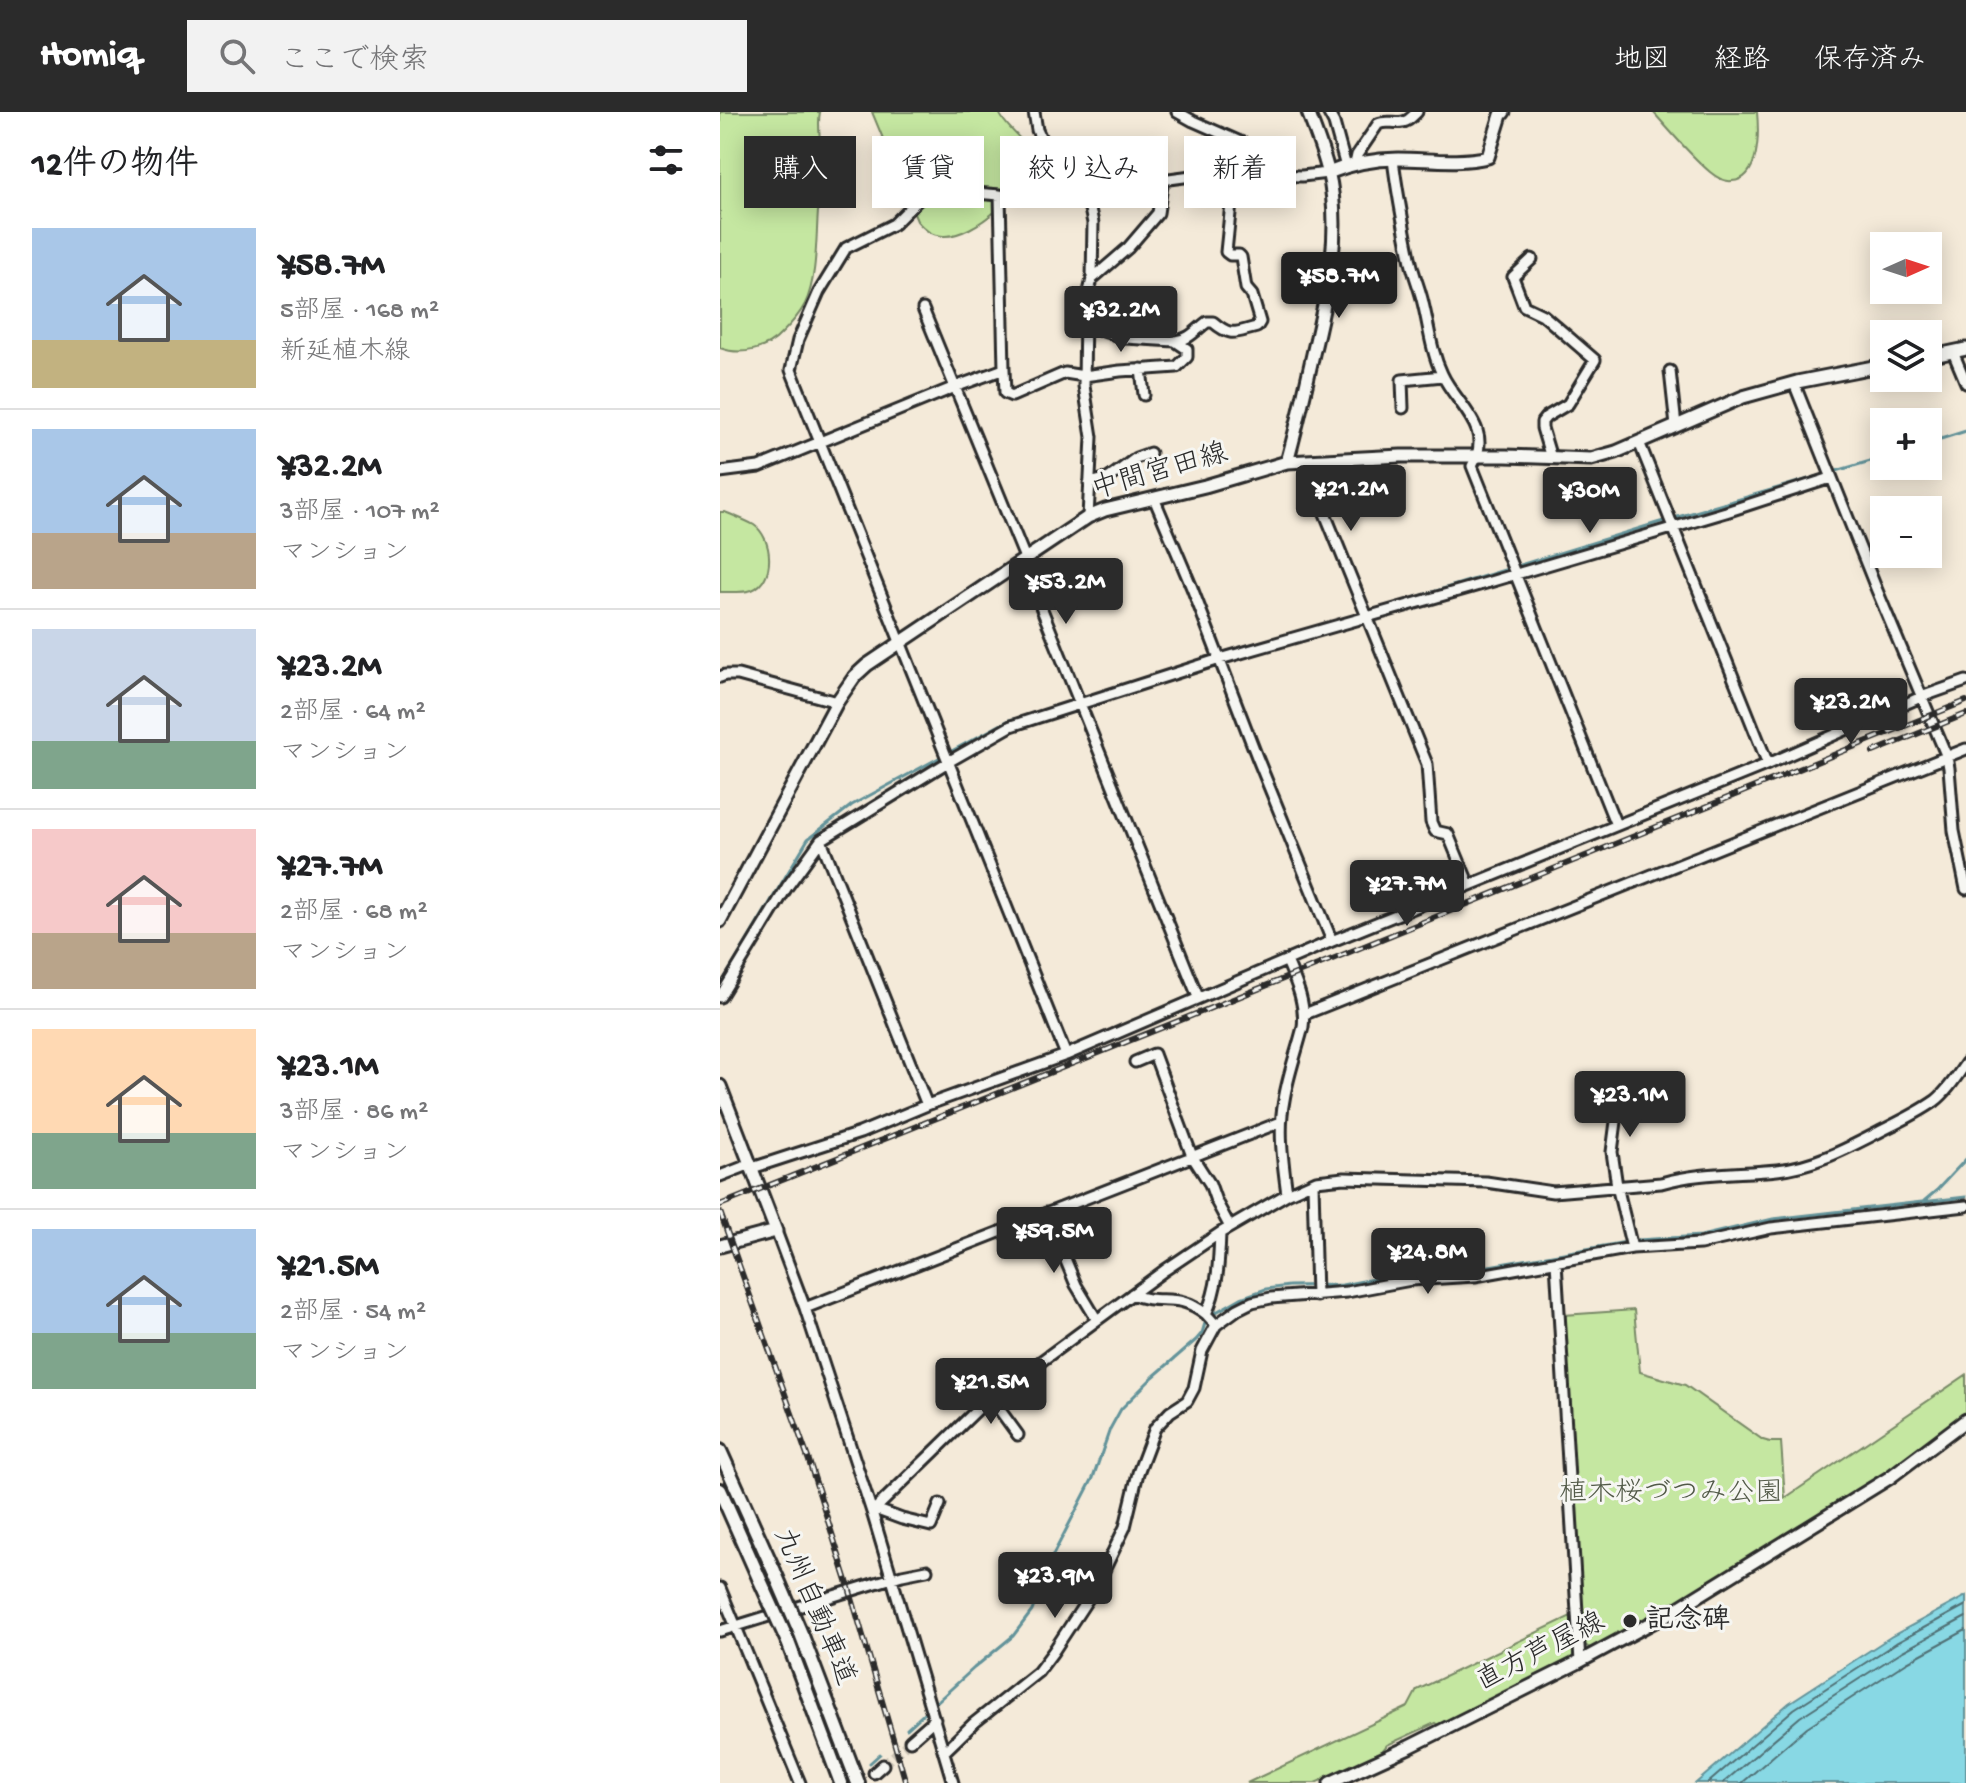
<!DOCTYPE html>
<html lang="ja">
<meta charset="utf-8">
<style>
:root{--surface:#fff;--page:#f2f2f2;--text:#202124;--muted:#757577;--line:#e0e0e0;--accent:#2b2b2b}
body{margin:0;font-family:"Gochi Hand","Klee One",sans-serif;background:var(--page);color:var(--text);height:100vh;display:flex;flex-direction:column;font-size:30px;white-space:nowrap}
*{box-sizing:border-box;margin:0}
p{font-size:26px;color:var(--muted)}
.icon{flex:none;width:44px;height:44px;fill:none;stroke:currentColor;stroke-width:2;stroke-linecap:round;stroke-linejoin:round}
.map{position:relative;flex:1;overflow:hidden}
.drawer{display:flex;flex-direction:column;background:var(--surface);width:720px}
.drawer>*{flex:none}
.top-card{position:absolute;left:24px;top:24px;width:760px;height:72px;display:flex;gap:16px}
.needle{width:52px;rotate:87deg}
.buttons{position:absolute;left:1150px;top:120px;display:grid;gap:16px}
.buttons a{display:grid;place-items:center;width:72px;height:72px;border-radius:0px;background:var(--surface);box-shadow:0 4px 20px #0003;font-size:40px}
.price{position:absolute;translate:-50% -68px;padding:0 18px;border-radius:8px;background:var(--accent);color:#fff;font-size:26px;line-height:52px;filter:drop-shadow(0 2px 4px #0008)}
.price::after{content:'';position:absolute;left:50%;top:48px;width:24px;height:18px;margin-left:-12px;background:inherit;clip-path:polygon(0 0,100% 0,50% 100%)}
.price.selected{background:#222;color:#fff}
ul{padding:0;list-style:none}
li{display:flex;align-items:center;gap:24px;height:200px;padding:0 32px}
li+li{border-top:2px solid var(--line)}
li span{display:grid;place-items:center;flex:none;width:224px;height:160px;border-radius:0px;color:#555}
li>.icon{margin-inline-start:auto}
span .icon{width:96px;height:96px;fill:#fffc;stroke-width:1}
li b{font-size:34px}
h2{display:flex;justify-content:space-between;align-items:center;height:96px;padding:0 32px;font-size:34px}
.chip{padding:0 28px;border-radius:0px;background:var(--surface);box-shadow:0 4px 20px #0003;font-size:28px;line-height:72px}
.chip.selected{background:var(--accent);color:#fff}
header{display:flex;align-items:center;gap:48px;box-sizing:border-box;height:112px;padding:0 40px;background:var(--accent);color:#fff}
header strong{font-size:38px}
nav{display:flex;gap:44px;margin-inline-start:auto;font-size:28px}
.search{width:560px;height:72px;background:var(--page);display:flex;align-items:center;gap:20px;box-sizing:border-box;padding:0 28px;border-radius:0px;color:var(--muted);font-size:30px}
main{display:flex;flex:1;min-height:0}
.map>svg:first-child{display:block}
</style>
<header>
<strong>Homiq</strong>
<div class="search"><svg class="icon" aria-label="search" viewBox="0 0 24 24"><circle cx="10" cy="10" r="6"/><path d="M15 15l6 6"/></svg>ここで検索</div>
<nav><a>地図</a><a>経路</a><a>保存済み</a></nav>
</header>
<main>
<section class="drawer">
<h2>12件の物件<svg class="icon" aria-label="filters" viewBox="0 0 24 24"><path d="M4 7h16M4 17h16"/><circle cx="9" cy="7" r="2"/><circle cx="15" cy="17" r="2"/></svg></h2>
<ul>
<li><span style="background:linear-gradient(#a9c7e8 70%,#c2b280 0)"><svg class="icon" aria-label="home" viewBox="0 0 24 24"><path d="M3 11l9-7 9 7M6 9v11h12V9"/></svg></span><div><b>¥58.7M</b><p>5部屋 · 168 m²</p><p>新延植木線</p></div></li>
<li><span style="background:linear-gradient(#a9c7e8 65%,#b9a48a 0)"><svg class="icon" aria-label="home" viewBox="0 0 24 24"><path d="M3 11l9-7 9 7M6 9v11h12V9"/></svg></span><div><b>¥32.2M</b><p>3部屋 · 107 m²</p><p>マンション</p></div></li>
<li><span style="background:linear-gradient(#c9d6e8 70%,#7fa58c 0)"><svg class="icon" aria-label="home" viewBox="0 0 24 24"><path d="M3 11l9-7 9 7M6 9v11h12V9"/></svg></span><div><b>¥23.2M</b><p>2部屋 · 64 m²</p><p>マンション</p></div></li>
<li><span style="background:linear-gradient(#f6c9c9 65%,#b9a48a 0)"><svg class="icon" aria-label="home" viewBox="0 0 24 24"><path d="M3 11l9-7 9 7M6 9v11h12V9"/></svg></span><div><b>¥27.7M</b><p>2部屋 · 68 m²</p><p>マンション</p></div></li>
<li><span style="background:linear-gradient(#ffd9b3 65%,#7fa58c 0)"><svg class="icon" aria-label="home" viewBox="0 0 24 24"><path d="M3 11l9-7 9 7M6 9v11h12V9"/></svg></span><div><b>¥23.1M</b><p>3部屋 · 86 m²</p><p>マンション</p></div></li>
<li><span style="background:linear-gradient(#a9c7e8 65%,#7fa58c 0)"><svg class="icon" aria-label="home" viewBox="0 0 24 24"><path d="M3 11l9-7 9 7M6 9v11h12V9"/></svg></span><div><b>¥21.5M</b><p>2部屋 · 54 m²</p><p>マンション</p></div></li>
</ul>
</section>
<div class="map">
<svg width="1246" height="1671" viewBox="0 0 1246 1671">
<rect width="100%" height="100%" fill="#f4ead9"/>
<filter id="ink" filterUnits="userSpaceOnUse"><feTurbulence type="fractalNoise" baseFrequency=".0125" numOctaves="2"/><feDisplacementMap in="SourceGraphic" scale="16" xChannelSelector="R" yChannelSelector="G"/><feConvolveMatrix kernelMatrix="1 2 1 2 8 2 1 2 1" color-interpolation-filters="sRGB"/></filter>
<g filter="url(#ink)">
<path fill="#c5e7a1" stroke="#788966" stroke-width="2" d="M 0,0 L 100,0 C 97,14 101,29 101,43 C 102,62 99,81 98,99 C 96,127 97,167 85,192 C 80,202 71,212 62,221 C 47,238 21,244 0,236 Z
M 152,0 L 279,0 C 285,17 308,27 309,45 C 310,77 253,126 223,124 C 211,123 205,118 197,109 Z
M 933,0 L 1037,0 C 1039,21 1040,68 1012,69 C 1004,70 996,65 990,60 C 969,42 951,20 933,0 Z
M 0,400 L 5,400 C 14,404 25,408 34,413 C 53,426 56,468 32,478 C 23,481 9,480 0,480 Z
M 914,1198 L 920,1260 L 965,1273 L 1043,1328 L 1050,1330 L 1061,1330 L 1065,1386 L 1246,1263 L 1246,1303 L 1171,1358 L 985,1475 L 877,1535 L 870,1536 L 865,1533 L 862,1526 L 844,1203 Z
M 853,1503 L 854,1543 L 845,1552 L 719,1614 L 715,1611 L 667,1633 L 658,1644 L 595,1671 L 527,1671 L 688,1595 L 697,1578 Z"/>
<path fill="#88d8e4" stroke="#63939a" stroke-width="2" d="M 1246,1484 L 1246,1671 L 976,1671 L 1069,1591 L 1172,1524 Z"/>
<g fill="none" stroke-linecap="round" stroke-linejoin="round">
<path stroke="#507075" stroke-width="2" d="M 988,1671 L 1074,1597 L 1176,1531 L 1246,1493
M 1003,1671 L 1080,1605 L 1181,1540 L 1246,1505
M 1022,1671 L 1087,1615 L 1187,1550 L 1246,1518"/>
<path stroke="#63939a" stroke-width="3" d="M 1208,331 L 1246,319
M 1113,360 L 1164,345
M 651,499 L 937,411 L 1106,362
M 0,874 L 88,727 L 132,693 L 289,608 L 303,605 L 379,581
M 1204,1089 L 1217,1078 L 1246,1047
M 491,1203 L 521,1186 L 546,1177 L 569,1174 L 622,1173 L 690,1160 L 746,1158 L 918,1128 L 981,1124 L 1053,1107 L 1246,1085
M 187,1617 L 254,1556 L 293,1524 L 312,1499 L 333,1443 L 373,1366 L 390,1317 L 401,1297 L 433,1265 L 476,1228 L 482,1221 L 486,1208
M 150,1651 L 160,1642"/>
<path stroke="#ccc4b6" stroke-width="9" stroke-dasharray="9 4.5" stroke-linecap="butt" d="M 163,1653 L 190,1629"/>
<g stroke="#2b2b2b" stroke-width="15">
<path id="minor" d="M 314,0 L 317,18 L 337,61 L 344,70 L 364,87 L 370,97 L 373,111 L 372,167 L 365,197 L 364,274 L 372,325 L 368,405
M 457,0 L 473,9 L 532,35 L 528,62
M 608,0 L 614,11 L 626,55
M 673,47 C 677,81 684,116 691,150 C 694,164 700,177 703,191 C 709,215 711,239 722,262 C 736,293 775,316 752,354 L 896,713
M 635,52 L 637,43 L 658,12 C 667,7 679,14 688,8 C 691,6 694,3 697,0
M 812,147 L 793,165 L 804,194 L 823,203 L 875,248 L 848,292 L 826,305 L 822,310 L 822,316 L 831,346
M 372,167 L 408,136 L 438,101 L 443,67
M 203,197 L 305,446 L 313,475 L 478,885
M 365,213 L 405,226 L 455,229 C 469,228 476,218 487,210 L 493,210 C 512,226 515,220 537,215 L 540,210 L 532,183 L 526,176 L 521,145 L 519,143 L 510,143 L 506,140 L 514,62
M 405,226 L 406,204
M 1233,240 L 1246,271
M 284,257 L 285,281 L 292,284 L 345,261 L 364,264 L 400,259 L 457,255 L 467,245 L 467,237 L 455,229
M 421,257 L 424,283
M 950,259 L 956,314
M 1074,271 L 1156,476 L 1227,645 L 1229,656 L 1234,719 L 1246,777
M 683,296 L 682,268 L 723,264
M 919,330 L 1048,652
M 584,350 L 707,652 L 711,710 L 715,719 L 728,722 L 749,773
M 0,360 L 39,355 L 235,275 L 284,257 L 280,83
M 369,371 L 389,366 L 416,346 L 430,341
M 434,386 L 472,476 L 537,645 L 612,829
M 0,565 L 5,563 L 18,563 L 117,590
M 101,728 L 207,993
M 0,885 L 67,775 L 101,728 L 228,650 L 291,614 L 500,547 L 773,469 L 1006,400 L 1111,366
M 585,902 L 1246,637
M 346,943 L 71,258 L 78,228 L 99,180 L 126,136 L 174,112 L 205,81 L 218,78 L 280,83 L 364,87 L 378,76 L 402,66 L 421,65 L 449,67 L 479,63 L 514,62 L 582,64 L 608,61
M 415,950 L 434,942 L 472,1044 L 490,1072 L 496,1089 L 510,1115
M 894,985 L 897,1002 L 892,1040 L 897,1074 L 912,1136
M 32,1056 L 140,1021 L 207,993 L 346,943 L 612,829 L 1048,652 L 1201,585 L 1246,569
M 0,1064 L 31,1052
M 593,1071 L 596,1184
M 567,1082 C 563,1051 558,1019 564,988 C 568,963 577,939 583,915 C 586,891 576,870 567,849
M 326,1101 L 356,1173 L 377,1208
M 56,1119 L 85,1196 L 152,1400 L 233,1671
M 836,1150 L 860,1550
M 412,1182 C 439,1195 456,1178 486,1202
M 85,1196 L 561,1010
M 496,1213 L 518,1197 L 532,1190 L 551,1186 L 627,1180 L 691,1168 L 755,1164 L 912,1136 L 980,1132 L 1051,1116 L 1246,1094
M 271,1286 L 298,1323
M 155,1397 L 182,1407 L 211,1414 L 220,1392
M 152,1400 L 263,1292 L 445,1158 L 500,1121 L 567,1082 L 596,1069 L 624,1066 L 766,1070 L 833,1080 L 941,1071 C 979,1060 1018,1062 1057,1058 C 1095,1054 1128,1036 1161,1019 C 1179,1010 1198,1001 1215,989 C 1227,980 1237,964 1246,951
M 0,1476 L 80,1671
M 0,1519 L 182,1463 L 207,1458
M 190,1629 L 215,1607
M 225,1639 L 254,1611 L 318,1560 L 333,1540 L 377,1473 L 405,1415 L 418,1361 L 435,1316 L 450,1300 L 467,1289 L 474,1276 L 482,1239 L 496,1213 L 486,1202 C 498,1176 499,1150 500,1121
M 154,1661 L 163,1653"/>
</g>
<g stroke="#2b2b2b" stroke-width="17">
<path id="major" d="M 608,61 C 630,52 654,47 678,47 C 708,47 737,52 768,45 L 781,3 L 784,0
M 1208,245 L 1246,237
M 567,350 C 577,315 585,278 593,242 C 607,182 623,120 608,59 C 603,38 595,19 588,0
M 0,809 L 117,590 L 135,564 L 147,553 L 368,405 L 385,398 L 485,374 L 567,350 L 681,344 L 786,344 L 871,347 L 896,340 L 1023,285 L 1077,270 L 1164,253
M 0,974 L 56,1119 L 0,1134
M 610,1671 L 689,1635 L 857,1551 L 952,1500 L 1169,1366 L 1246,1308"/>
</g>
<g stroke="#2b2b2b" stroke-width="18">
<path id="highway" d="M 0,1339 L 54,1459
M 0,1378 L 39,1466
M 82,1524 L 138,1671
M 68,1530 L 121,1671"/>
</g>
<use href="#minor" stroke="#f6f6f2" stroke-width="9"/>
<use href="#major" stroke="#f6f6f2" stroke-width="11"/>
<use href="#highway" stroke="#f6f6f2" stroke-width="12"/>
<g stroke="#2b2b2b" stroke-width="6">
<path id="rail" d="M 1153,640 L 1246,602
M 0,1093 L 573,863 L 1246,589
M 0,1100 L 89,1349 L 127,1469 L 186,1671"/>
</g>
<use href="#rail" stroke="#f6f6f2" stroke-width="3" stroke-dasharray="9" stroke-linecap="butt"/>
<g stroke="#2b2b2b" stroke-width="18" stroke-linecap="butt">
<path id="highway-bridge" d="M 54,1459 L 82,1524
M 39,1466 L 68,1530"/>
</g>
<use href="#highway-bridge" stroke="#f6f6f2" stroke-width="12"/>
</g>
</g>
<circle fill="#2b2b2b" stroke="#f6f6f2" stroke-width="3" cx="910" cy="1509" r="8"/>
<g text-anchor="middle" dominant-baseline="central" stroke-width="6" stroke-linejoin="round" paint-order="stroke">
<g font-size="28" fill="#2b2b2b" stroke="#f6f6f2">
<text transform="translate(440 361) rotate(-16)">中間宮田線</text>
<text transform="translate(93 1495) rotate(67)">九州自動車道</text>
<text transform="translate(821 1541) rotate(-27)">直方芦屋線</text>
</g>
<g font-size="28" fill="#525a48" stroke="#f6f6f2">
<text x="951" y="1382">植木桜づつみ公園</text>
</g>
<g font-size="28" font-weight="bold" fill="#2b2b2b" stroke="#f6f6f2" text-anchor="start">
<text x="926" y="1509">記念碑</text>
</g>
</g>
</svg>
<div class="buttons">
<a><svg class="needle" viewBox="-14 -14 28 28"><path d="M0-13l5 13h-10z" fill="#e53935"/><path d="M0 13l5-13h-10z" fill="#757577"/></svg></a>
<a><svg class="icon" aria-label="layers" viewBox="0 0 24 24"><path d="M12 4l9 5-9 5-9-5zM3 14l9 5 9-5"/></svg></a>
<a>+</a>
<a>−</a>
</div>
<b class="price selected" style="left:619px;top:208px">¥58.7M</b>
<b class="price" style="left:401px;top:242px">¥32.2M</b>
<b class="price" style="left:631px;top:421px">¥21.2M</b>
<b class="price" style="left:870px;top:423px">¥30M</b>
<b class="price" style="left:346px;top:514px">¥53.2M</b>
<b class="price" style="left:1131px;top:634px">¥23.2M</b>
<b class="price" style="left:687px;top:816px">¥27.7M</b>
<b class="price" style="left:910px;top:1027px">¥23.1M</b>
<b class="price" style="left:334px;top:1163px">¥59.5M</b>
<b class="price" style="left:708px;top:1184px">¥24.8M</b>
<b class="price" style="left:271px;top:1314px">¥21.5M</b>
<b class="price" style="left:335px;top:1508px">¥23.9M</b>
<div class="top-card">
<a class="chip selected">購入</a>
<a class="chip">賃貸</a>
<a class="chip">絞り込み</a>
<a class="chip">新着</a>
</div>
</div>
</main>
